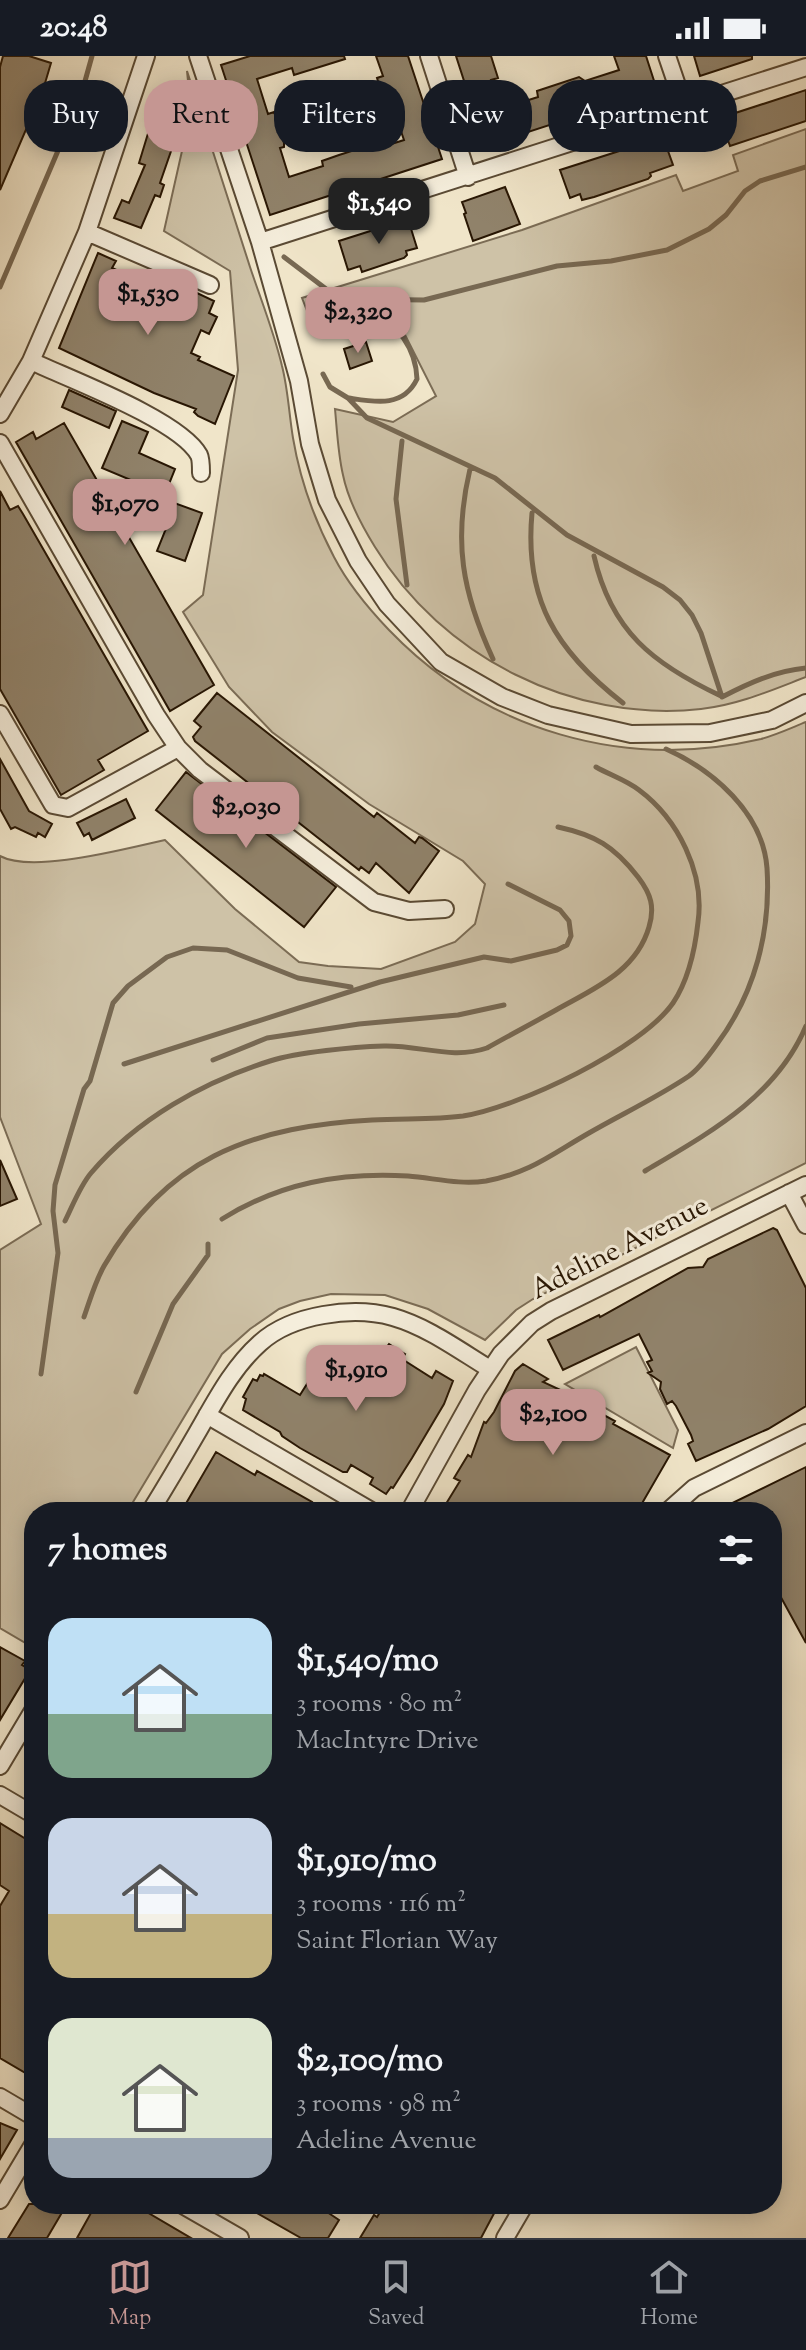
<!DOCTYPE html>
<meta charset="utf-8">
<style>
:root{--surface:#171b24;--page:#20242c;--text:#f1f3f6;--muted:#9ea1a6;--line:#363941;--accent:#c59692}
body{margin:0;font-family:"Sorts Mill Goudy",serif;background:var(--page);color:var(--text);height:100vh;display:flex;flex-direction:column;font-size:30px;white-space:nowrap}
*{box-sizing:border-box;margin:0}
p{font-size:26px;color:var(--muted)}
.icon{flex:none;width:44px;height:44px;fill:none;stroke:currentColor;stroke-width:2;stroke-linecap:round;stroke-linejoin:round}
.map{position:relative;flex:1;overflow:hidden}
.details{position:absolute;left:24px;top:1446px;width:758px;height:712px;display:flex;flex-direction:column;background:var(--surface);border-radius:32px;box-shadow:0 4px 20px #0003}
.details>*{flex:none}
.hud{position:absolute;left:24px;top:24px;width:758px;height:72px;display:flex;gap:16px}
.price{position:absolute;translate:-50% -68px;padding:0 18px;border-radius:16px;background:var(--accent);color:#111;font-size:26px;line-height:52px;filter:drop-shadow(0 2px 4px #0008)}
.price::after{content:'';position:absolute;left:50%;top:48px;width:24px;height:18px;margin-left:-12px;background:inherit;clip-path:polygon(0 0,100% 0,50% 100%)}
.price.selected{background:#222;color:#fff}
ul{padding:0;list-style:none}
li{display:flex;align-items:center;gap:24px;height:200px;padding:0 24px}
li span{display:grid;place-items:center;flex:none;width:224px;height:160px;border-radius:24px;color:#555}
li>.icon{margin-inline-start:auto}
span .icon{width:96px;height:96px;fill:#fffc;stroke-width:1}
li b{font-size:34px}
h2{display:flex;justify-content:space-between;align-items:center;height:96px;padding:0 24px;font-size:34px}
.chip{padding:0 28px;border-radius:32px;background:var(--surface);box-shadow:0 4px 20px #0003;font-size:28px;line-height:72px}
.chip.selected{background:var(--accent);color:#111}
.status{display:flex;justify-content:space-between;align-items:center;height:56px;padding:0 40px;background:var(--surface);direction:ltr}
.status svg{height:22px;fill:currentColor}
.tab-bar{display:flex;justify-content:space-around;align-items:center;height:112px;border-top:2px solid var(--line);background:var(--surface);font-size:22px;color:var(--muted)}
.tab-bar a{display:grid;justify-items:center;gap:4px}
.tab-bar .selected{color:var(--accent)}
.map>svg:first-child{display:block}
</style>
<div class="status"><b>20:48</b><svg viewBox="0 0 49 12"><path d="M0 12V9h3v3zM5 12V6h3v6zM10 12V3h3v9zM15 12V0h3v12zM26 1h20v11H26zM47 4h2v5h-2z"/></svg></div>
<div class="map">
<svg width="806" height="2182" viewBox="0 0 806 2182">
<rect width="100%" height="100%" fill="#f0e5c9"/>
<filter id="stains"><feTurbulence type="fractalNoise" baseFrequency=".0025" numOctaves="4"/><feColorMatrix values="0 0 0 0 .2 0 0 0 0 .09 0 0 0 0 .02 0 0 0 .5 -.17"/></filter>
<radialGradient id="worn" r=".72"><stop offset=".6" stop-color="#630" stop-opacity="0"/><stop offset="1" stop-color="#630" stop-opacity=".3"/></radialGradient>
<path fill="#cec2a7" stroke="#7b6c55" stroke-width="2" d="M 187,15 C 208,80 229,146 250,211 C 261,244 274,276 282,310 C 288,333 289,358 293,382 C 300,424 314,463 334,501 C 348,528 368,552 389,574 C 486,675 624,715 761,683 C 776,679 791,672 806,666 L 806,1107 L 533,1243 L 516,1254 L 485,1284 L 428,1253 L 385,1239 L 331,1238 L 300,1245 L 279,1253 L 250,1273 L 222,1298 L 127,1456 L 34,1456 L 34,1592 L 0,1572 L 0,1194 L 41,1168 L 0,1061 L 0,800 C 33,818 127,792 165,784 L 235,853 L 299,906 L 328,910 L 381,913 L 455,886 L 475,868 L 485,828 L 463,805 L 369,748 L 272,676 L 229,631 L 183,556 L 203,539 L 238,314 L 230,215 L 164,175 L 191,55 Z
M 806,73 L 806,621 C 772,634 738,649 701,653 C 573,667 442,601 375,491 C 362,470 348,444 343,419 C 338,398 337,374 335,353 L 393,366 L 436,340 L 403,275 L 372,250 L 313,270 L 302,242 L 522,174 L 676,119 L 683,135 L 738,115 L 733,99 Z
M 636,1291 L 678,1374 L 673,1392 L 565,1328 Z"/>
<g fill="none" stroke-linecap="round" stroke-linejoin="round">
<path stroke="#776852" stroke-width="5" d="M 284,201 L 334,239 L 343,243 L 424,244 L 557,210 L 611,205 L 667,194 L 709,173 L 726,159 L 745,135 L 760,125 L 806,111
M 0,231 L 80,43 L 92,0
M 334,276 L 345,261 L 370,255 C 398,267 416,293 417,323 C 403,352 375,346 349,342
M 323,318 L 330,331 L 348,342 L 367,362 L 495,422 L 567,479 L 663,531 L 680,544 L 692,559 L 701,577 L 722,641
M 402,385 L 396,443 L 407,529
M 470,413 C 453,485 462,536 493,603
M 532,457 C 524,543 556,595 623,647
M 594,500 C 611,575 653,608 721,640
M 722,641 C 749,627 775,615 806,612
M 213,1004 L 267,982 L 359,968 L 458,959 L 504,949
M 124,1008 L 380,926 L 484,901 L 511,905 L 557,894 L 567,889 L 571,880 L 569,865 L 560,854 L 508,828
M 645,1115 C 709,1077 776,1041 806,970
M 222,1163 C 280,1127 340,1116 408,1120 C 434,1122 459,1129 486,1125 C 530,1117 552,1098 589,1077 C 622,1058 658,1041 689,1020 C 700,1012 709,999 717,988 C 755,937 771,875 767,812 C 763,757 713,714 666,693
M 65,1165 C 73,1149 80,1130 91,1117 C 137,1063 203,1026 270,1005 C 298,996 354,991 384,990 C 420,989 452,1004 487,992 C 510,979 533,967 556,954 C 593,933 636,916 649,871 C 655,851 651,838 638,821 C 614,790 595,779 558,771
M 84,1261 C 90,1244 95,1226 104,1210 C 130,1165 167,1124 214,1100 C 263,1075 318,1067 372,1064 C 402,1062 433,1064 463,1060 C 519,1051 641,993 673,947 C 689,923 695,894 698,866 C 705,817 678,763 639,734 C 626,724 610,719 596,711
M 41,1318 L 58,1197 L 53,1155 L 55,1129 L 84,1033 L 90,1025 L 113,947 L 128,930 L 167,901 L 193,892 L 227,894 L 298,922 L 351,931
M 136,1336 L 173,1248 L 208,1199 L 208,1188"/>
</g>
<path fill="#90826a" stroke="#281603" stroke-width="2" d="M 3,0 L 29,0 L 51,7 L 43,34 L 0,134 L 0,11 Z
M 250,0 L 344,0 L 345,3 L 294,19 L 292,12 L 257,23 L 268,58 L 274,56 L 278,67 L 284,87 L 284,91 L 280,92 L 289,121 L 323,110 L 322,105 L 339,99 L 364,91 L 369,95 L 404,84 L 394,55 L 390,56 L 387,53 L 377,22 L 383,20 L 376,0 L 408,0 L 442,103 L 270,159 L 221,9 Z
M 456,0 L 491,0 L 498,22 L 491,24 L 500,53 L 538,41 L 537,35 L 579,21 L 585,25 L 619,14 L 614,0 L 646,0 L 657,34 L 485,90 Z
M 694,0 L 752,0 L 752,3 L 700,20 Z
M 806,34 L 806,65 L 730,90 L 720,62 Z
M 153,61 L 179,72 L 160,127 L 164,129 L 160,141 L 155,139 L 141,172 L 114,162 L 122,144 L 129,147 L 145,109 L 139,107 Z
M 663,81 L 673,109 L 650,117 L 651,120 L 648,123 L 594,141 L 582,144 L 580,138 L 570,142 L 560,114 Z
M 505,131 L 520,168 L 473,185 L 464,158 L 466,157 L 462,146 Z
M 408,163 L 417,192 L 406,195 L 407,199 L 404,202 L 362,216 L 360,210 L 348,214 L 339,185 Z
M 98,197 L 116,205 L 112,212 L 152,230 L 157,218 L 214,245 L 209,257 L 217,261 L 209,278 L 201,274 L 191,297 L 200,301 L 198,304 L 234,320 L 215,368 L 198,360 L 194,356 L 196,353 L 154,337 L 59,292 Z
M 366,286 L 372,305 L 350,313 L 344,293 Z
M 69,334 L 116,355 L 109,372 L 62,351 Z
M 122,365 L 148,376 L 139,397 L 175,413 L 163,443 L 202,457 L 185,505 L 157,495 L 169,465 L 150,457 L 123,471 L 214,629 L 170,655 L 16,386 L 33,376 L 36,383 L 64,367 L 121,466 L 138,427 L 102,412 Z
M 0,435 L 10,454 L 18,450 L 23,458 L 148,675 L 98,704 L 104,714 L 61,739 L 0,633 Z
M 217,637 L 374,761 L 377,757 L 415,787 L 419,781 L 422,782 L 439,795 L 409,837 L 376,807 L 369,817 L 361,811 L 359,814 L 195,685 L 193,681 L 201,671 L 194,665 Z
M 0,703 L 29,755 L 52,768 L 45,781 L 38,777 L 36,781 L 15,771 L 11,773 L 0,753 Z
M 186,716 L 336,831 L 304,871 L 156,754 Z
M 126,743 L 135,762 L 92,784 L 89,777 L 84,780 L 77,767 Z
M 0,1104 L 17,1143 L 0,1150 Z
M 773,1172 L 777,1174 L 806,1232 L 806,1350 L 768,1373 L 696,1405 L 688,1388 L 693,1385 L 691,1379 L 676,1350 L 672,1345 L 667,1348 L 660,1333 L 661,1326 L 648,1317 L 652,1315 L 647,1306 L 652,1304 L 639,1278 L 563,1314 L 548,1284 L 599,1259 L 600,1261 L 688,1212 L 703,1211 L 708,1203 Z
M 389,1288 L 405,1298 L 402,1303 L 432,1322 L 436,1315 L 453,1325 L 444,1348 L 412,1402 L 393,1432 L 391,1431 L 386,1438 L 370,1428 L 373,1422 L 351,1409 L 347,1416 L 343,1416 L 300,1392 L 282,1380 L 280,1376 L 243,1354 L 246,1343 L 243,1341 L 253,1323 L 257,1325 L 260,1319 L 263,1320 L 264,1318 L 300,1339 L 326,1298 L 333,1303 L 337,1296 L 369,1315 Z
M 523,1308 L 548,1323 L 543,1326 L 584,1345 L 590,1348 L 594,1357 L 602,1358 L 615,1365 L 613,1368 L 670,1399 L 637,1456 L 441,1456 L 460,1425 L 454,1422 L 468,1399 L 471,1401 L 484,1366 L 486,1367 L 494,1356 L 515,1315 Z
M 216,1396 L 255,1419 L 257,1415 L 312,1446 L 307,1456 L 181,1456 Z
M 806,1411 L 806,1587 L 772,1525 L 772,1456 L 714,1456 Z
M 0,1591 L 25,1605 L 22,1609 L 30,1614 L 0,1664 Z
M 0,1767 L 34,1788 L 34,2022 L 0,2002 L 0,1850 L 9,1835 L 0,1829 Z
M 0,2067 L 17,2074 L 0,2103 Z
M 29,2148 L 67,2148 L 47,2182 L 8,2182 Z
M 96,2148 L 133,2148 L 191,2182 L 77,2182 Z
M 241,2148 L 315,2148 L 339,2164 L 328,2182 L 301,2182 Z
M 385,2148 L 499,2148 L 481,2182 L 360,2182 L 374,2159 L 377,2161 Z"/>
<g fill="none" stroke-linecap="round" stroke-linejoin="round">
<g stroke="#5a4a34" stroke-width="20">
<path id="minor" d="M 198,0 L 260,186 L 299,325 L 310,388 L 327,444 L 358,505 L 387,548 L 441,606 L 502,641 L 548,659 L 631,678 L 710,677 L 772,664 L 806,647
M 429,0 L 468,121
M 667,0 L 684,50
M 87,176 L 210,229
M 260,186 L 806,11
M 31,305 C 69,323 180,364 199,399 C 201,403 201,412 201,417
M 0,358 L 31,305 L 87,176 L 146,0
M 0,387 L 156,659 L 178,692 L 200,714 L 374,846 L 409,855 L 445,853
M 0,658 L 53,749 L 68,752 L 178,692
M 789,1137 L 806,1169
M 207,1359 L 373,1456
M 150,1456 C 166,1430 182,1403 197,1377 C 215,1346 232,1312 260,1287 C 292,1258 353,1250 393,1261 C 428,1271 460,1295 490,1313
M 409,1456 L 477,1334 L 501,1298 L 532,1267 L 551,1255 L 806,1129
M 667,1456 L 694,1432 L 806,1377
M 0,1710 L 34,1653
M 0,1739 L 34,1759
M 0,2041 L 34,2061
M 0,2144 L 34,2087
M 181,2148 L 240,2182
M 505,2182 L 525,2148"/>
</g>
<use href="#minor" stroke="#f5eedc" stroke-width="16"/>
</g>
<g text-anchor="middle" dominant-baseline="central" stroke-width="6" stroke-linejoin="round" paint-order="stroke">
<g font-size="28" fill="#281603" stroke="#f5eedc">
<text transform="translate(620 1193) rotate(-27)">Adeline Avenue</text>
</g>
</g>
<rect width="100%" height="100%" filter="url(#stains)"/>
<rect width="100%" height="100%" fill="url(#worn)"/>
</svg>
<b class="price selected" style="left:379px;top:190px">$1,540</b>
<b class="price" style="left:148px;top:281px">$1,530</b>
<b class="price" style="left:358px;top:299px">$2,320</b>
<b class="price" style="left:125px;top:491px">$1,070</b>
<b class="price" style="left:246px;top:794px">$2,030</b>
<b class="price" style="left:356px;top:1357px">$1,910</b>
<b class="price" style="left:553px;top:1401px">$2,100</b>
<div class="hud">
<a class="chip">Buy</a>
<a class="chip selected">Rent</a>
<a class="chip">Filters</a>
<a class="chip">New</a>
<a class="chip">Apartment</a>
</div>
<section class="details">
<h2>7 homes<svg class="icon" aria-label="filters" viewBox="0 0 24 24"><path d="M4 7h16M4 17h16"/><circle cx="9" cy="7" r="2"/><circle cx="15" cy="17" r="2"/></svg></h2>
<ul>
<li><span style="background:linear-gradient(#bfe0f5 60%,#7fa58c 0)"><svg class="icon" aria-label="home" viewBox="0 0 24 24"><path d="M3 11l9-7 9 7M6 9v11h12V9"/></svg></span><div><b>$1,540/mo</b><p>3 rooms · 80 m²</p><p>MacIntyre Drive</p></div></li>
<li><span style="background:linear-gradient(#c9d6e8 60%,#c2b280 0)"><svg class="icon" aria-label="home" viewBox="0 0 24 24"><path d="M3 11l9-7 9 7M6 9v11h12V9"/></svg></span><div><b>$1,910/mo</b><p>3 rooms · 116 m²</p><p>Saint Florian Way</p></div></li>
<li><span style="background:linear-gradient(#dfe7d0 75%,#9aa5b1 0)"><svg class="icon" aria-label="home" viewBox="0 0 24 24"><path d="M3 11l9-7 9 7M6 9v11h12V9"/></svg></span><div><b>$2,100/mo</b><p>3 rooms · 98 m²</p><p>Adeline Avenue</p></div></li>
</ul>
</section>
</div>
<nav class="tab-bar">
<a class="selected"><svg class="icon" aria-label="map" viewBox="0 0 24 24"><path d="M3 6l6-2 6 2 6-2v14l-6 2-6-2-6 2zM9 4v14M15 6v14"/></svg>Map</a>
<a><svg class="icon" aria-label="saved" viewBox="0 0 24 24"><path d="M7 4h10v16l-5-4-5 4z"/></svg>Saved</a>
<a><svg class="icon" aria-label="home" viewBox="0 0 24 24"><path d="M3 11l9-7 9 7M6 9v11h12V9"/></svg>Home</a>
</nav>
